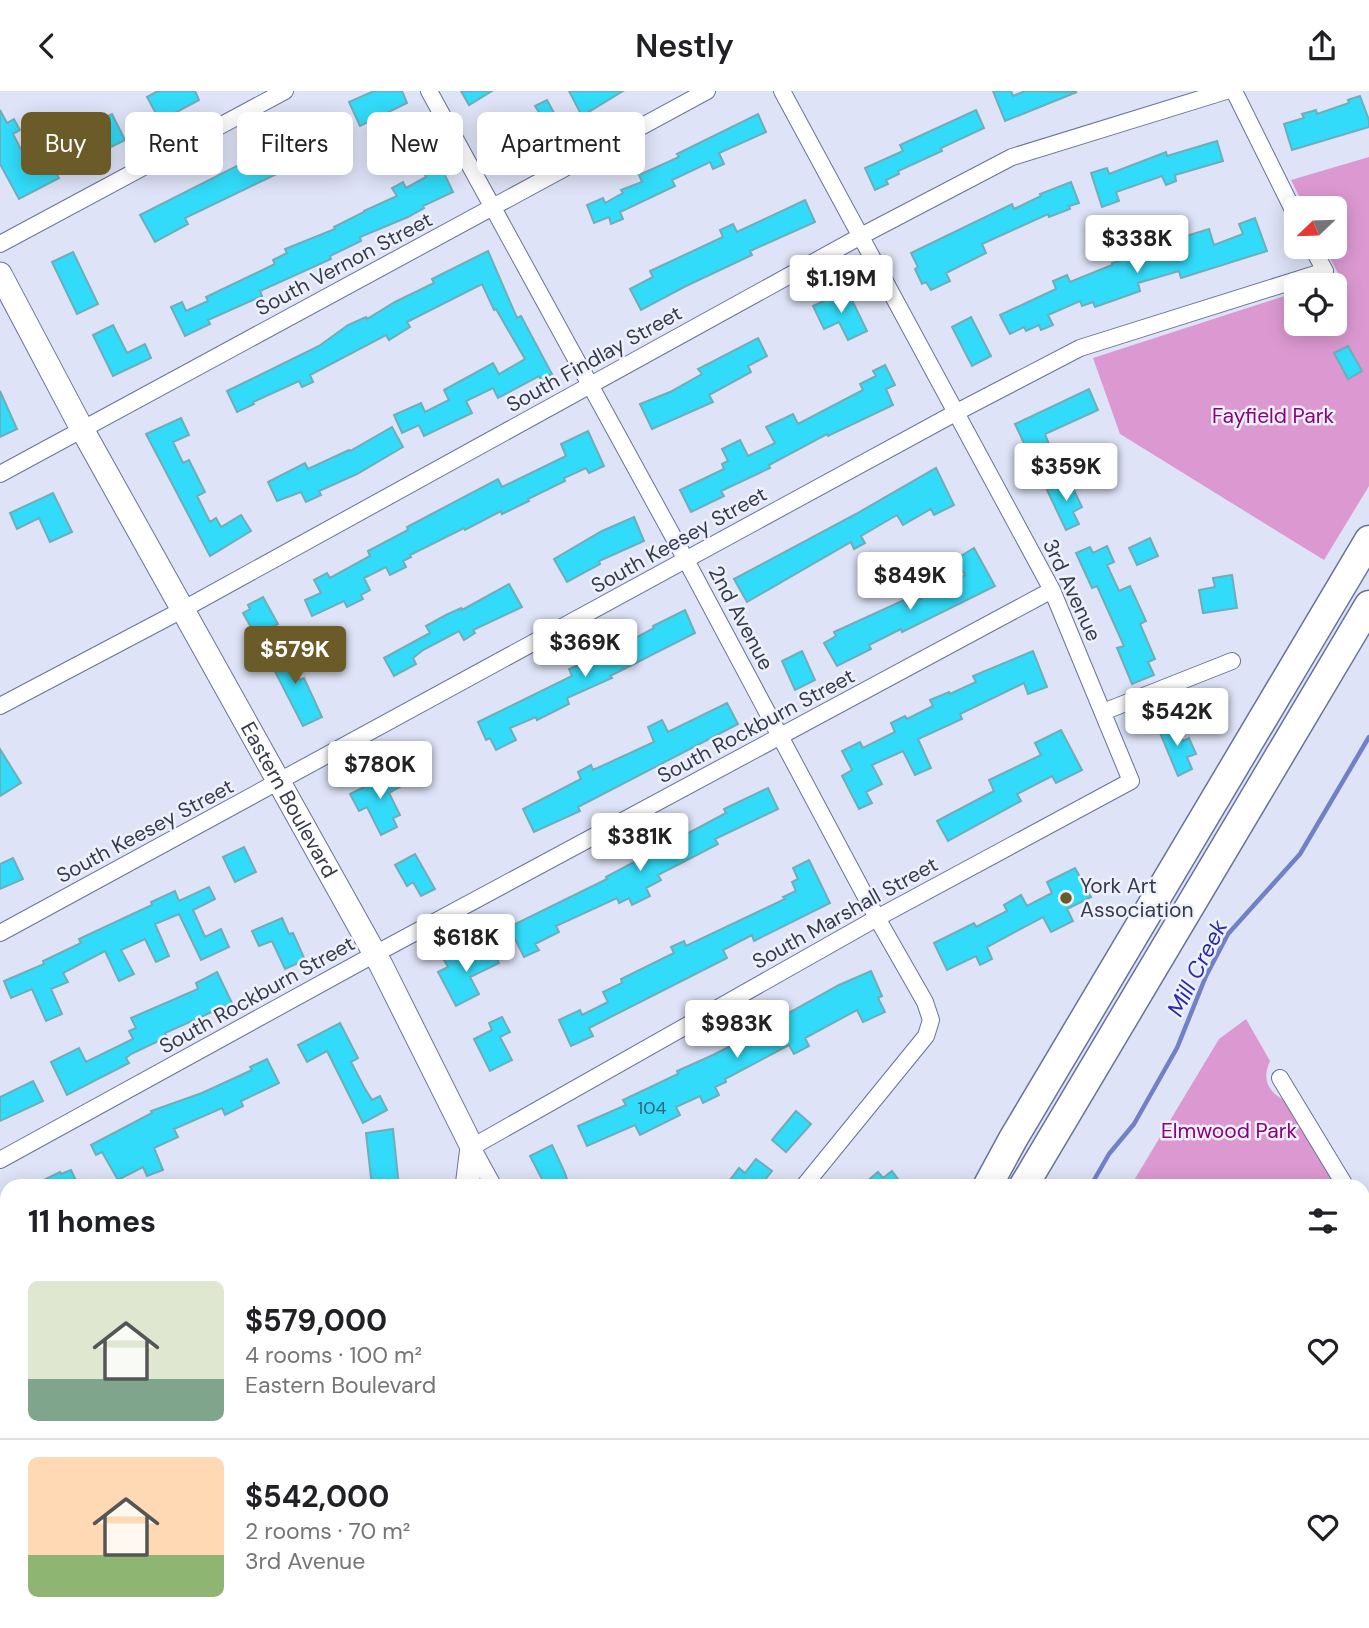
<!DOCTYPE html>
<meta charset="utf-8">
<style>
:root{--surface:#fff;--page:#f2f2f2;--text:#202124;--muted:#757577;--line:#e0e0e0;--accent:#6a5b28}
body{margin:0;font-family:"DM Sans",sans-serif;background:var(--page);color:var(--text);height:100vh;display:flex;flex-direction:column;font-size:26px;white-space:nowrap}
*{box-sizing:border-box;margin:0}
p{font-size:23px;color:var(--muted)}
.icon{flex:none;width:38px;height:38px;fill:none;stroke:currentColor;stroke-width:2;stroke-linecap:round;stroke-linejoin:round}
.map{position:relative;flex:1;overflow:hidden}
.drawer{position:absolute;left:0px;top:1088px;width:1370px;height:450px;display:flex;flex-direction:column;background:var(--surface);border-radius:21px 21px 0 0;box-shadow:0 4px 18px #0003}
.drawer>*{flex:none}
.hud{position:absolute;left:21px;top:21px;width:700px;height:63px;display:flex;gap:14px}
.needle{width:46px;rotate:247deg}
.controls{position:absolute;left:1284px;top:105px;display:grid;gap:14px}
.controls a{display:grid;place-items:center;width:63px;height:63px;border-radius:10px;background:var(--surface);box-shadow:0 4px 18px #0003;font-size:35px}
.price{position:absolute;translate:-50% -60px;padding:0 16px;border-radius:7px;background:#fff;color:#222;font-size:23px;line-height:46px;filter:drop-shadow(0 2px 4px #0008)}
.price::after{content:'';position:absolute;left:50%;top:42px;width:21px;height:16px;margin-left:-10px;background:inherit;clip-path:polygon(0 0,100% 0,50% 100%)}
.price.active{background:var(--accent);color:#fff}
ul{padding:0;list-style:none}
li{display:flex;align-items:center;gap:21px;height:175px;padding:0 28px}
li+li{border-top:2px solid var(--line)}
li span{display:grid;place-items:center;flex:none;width:196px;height:140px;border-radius:10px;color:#555}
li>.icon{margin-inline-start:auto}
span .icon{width:84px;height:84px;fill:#fffc;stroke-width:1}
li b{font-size:30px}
h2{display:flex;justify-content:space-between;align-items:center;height:84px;padding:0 28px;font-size:30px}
.pill{padding:0 24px;border-radius:10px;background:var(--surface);box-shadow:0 4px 18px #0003;font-size:24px;line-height:63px}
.pill.active{background:var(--accent);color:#fff}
header{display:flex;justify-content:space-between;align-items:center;height:91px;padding:0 28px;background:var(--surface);font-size:32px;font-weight:600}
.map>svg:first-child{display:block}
</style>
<header><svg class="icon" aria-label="back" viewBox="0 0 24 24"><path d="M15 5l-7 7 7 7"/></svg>Nestly<svg class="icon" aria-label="share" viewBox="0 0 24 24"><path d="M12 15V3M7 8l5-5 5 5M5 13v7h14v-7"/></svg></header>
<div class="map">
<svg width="1369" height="1537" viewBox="0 0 1369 1537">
<rect width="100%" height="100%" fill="#dee3f7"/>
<path fill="#dc99d1" d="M 1369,66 L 1369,395 L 1324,469 L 1120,343 L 1093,267 L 1297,201 L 1297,233 L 1335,233 L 1335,194 L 1316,194 L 1340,186 L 1324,156 L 1335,156 L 1335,117 L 1305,117 L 1291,89 Z
M 1246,928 L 1270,970 C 1261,990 1269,1002 1288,1011 L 1337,1096 L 1130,1096 L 1219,948 Z
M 1363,1139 L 1369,1149 L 1369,1180 L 1363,1183 Z"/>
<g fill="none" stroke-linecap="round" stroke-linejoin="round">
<path stroke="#7081c6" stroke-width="4.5" d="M 1090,1096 L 1109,1063 L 1134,1033 L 1177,957 L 1206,885 L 1228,843 L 1300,763 L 1369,646
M 830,1537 L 833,1531"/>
</g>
<path fill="#32dbf9" stroke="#6eadba" stroke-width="2" d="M 158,0 L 195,0 L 199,9 L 160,30 L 147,6 Z
M 374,0 L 402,0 L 407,12 L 360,35 L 349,11 Z
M 461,0 L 492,0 L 469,14 Z
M 569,0 L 623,0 L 582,25 Z
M 993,0 L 1011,0 L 1013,5 L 1025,0 L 1077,1 L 1005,30 Z
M 1360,5 L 1369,29 L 1369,36 L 1292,59 L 1284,33 L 1304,27 L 1302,23 L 1316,19 L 1317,23 L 1349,12 L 1348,9 Z
M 547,9 L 561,35 L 502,69 L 491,48 L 540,23 L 535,15 Z
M 0,19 L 7,32 L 14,28 L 20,39 L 13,43 L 27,70 L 37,65 L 42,74 L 49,70 L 59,87 L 19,108 L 0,73 Z
M 976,19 L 984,37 L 941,57 L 942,60 L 898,80 L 899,83 L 886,89 L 888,93 L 875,99 L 865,77 L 903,60 L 900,54 Z
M 112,23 L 125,49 L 91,66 L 78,40 Z
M 758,23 L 766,41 L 719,62 L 724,73 L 713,78 L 710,71 L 672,89 L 675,95 L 620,121 L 623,128 L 611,133 L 609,126 L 594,132 L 587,114 L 603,107 L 605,112 L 623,102 L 621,99 L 642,91 L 639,84 L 679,66 L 677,63 Z
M 294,46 L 307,73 L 295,78 L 293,75 L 185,127 L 188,133 L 155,151 L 140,124 Z
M 1217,50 L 1223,70 L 1175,84 L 1176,90 L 1166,94 L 1162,85 L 1116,101 L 1119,110 L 1102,116 L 1091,82 L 1107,77 L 1109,83 L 1166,61 L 1167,65 Z
M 433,59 L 453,101 L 423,115 L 424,117 L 408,126 L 360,146 L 361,150 L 330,165 L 331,168 L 260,200 L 262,205 L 208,229 L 210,233 L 185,245 L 171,216 L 182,211 L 186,220 L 208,210 L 206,206 L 275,173 L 273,169 L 287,162 L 285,158 L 335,138 L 334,136 L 364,121 L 364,120 L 397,105 L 392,97 L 403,91 L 406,97 L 426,86 L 417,66 Z
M 1071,91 L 1079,112 L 1069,115 L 1070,118 L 1049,126 L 1048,123 L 982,153 L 986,162 L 946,182 L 950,190 L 931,199 L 926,191 L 922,193 L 915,178 L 918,176 L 911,162 L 1012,113 L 1014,118 L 1041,105 L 1040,103 Z
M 805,109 L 815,131 L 750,160 L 752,164 L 686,195 L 641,219 L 630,198 L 653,186 L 650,180 L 723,146 L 720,139 L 733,133 L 737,141 Z
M 1255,127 L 1267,160 L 1181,187 L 1179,180 L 1138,192 L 1140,200 L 1095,216 L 1093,211 L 1082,215 L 1080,210 L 1048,224 L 1053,234 L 1041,239 L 1039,234 L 1026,240 L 1024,236 L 1010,243 L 1000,224 L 1056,198 L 1053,190 L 1067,184 L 1070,191 L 1112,174 L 1112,172 L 1171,155 L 1170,150 L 1209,138 L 1214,154 L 1243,143 L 1239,133 Z
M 488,160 L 517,227 L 521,225 L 552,283 L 541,289 L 539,285 L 498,307 L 493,297 L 466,310 L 472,322 L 424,345 L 419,334 L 402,342 L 394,324 L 421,312 L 425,321 L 449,309 L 444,299 L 493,272 L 499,283 L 525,268 L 496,218 L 494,219 L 482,193 L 407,231 L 410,236 L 389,249 L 386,244 L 310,284 L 313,291 L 302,296 L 299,290 L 253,311 L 254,313 L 237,321 L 227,300 L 319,255 L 348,234 L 366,226 L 367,228 L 395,211 L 434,192 L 432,188 Z
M 73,161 L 98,213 L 77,223 L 52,171 Z
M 847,199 L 867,240 L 848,249 L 839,231 L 824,238 L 813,215 Z
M 971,226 L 991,265 L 972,275 L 952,236 Z
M 113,234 L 127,262 L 145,253 L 151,267 L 113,285 L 93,244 Z
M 758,247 L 767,265 L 748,275 L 751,281 L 709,304 L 713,311 L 652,338 L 640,313 L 670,301 L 702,283 L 698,278 Z
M 1348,255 L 1362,280 L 1348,288 L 1334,262 Z
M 885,274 L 895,294 L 886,298 L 893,314 L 828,345 L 827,343 L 769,374 L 770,377 L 721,400 L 724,405 L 691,421 L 680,399 L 724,378 L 722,373 L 728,370 L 722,358 L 740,349 L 748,365 L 775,352 L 766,336 L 793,323 L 798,333 L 863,299 L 860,293 L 876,285 L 873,280 Z
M 1089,298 L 1098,319 L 1045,343 L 1051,358 L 1031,367 L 1015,333 Z
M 0,300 L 17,338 L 0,346 Z
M 181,327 L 189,344 L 173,351 L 183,372 L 189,369 L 205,401 L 197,405 L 210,431 L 216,427 L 221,436 L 241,424 L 251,440 L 210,465 L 146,343 Z
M 392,336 L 403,356 L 357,383 L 319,400 L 321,404 L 306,411 L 301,401 L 277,410 L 268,391 L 305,372 L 308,378 L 349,359 L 350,360 Z
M 588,340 L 604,375 L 589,382 L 586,377 L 564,387 L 565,390 L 528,408 L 529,410 L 502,423 L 501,420 L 465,439 L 464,437 L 410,464 L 411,466 L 403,470 L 406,476 L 390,484 L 386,476 L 364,487 L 370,499 L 361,504 L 363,508 L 347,516 L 344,510 L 312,525 L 305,509 L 321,502 L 314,489 L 327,482 L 330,487 L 370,465 L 368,460 L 408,439 L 407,436 L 498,388 L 502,396 L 566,365 L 561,353 Z
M 936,377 L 954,414 L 934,424 L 931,418 L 903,434 L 897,424 L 861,445 L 865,452 L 854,458 L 851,451 L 747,511 L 734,488 L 856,423 Z
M 1069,389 L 1082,416 L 1073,421 L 1079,433 L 1066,439 L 1047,399 Z
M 53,402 L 72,441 L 50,451 L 39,427 L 17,438 L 10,422 Z
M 634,426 L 644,450 L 599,470 L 600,473 L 567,491 L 554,468 L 602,440 Z
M 1150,447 L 1158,465 L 1137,474 L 1129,457 Z
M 1107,455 L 1114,471 L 1107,474 L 1119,500 L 1130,495 L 1146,530 L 1140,533 L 1155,568 L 1148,571 L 1154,584 L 1132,593 L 1117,557 L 1124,555 L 1097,495 L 1092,497 L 1076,462 L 1090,456 L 1093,462 Z
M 974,457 L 995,495 L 902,541 L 901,538 L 869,554 L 871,558 L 837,575 L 824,552 L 836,545 L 834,541 L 904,509 L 907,515 L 965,484 L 956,468 Z
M 1232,484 L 1237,517 L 1203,522 L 1199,499 L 1215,496 L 1213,487 Z
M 509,493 L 522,516 L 473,539 L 475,542 L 464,549 L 459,540 L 423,559 L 413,567 L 416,573 L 394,585 L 384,567 L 430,542 L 426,535 L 446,524 L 461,517 L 462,519 Z
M 263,506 L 278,533 L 256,545 L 243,522 L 250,518 L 248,514 Z
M 685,519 L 695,542 L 610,585 L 612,587 L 567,607 L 569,613 L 537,629 L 536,626 L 510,637 L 516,649 L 496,659 L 490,647 L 486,649 L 478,631 L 572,585 L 569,578 L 613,559 L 654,537 L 653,535 Z
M 289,553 L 295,565 L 289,569 L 300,589 L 304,587 L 322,626 L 303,635 L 267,565 Z
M 802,560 L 815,589 L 795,599 L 782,570 Z
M 1033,560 L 1047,596 L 1028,603 L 1024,592 L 960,623 L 962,628 L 918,648 L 931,677 L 915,684 L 903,660 L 872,674 L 882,693 L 866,701 L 872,712 L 859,718 L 842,685 L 852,679 L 842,660 L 860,651 L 863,657 L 895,641 L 891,632 L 905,625 L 907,628 L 933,615 L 930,609 L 949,601 L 950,603 L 976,591 L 973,585 Z
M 727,612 L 738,633 L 578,716 L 580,720 L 534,741 L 523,718 L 581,688 L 578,681 L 591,674 L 593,679 L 654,651 L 648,636 L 662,629 L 668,641 Z
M 1174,630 L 1183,650 L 1189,647 L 1196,663 L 1187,666 L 1192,678 L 1178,685 L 1158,637 Z
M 1061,639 L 1082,679 L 1056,692 L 1052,685 L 1017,703 L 1021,710 L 948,750 L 937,730 L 994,700 L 989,689 L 1041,664 L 1035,652 Z
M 0,658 L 21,692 L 0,705 Z
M 396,680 L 403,694 L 389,702 L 400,724 L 393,727 L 397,736 L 381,744 L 367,716 L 359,720 L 350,703 Z
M 768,697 L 778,718 L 715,748 L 718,753 L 658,784 L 661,789 L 646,797 L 650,805 L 632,814 L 629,807 L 619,812 L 617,807 L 556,835 L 559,841 L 535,853 L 539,859 L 524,866 L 509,836 L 607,788 L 606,786 L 726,722 L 724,718 Z
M 244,756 L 256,781 L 235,791 L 223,766 Z
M 415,763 L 435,798 L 421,805 L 413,791 L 407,795 L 395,774 Z
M 13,767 L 23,788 L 0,798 L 0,773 Z
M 809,769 L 830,812 L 754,850 L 752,844 L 723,859 L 727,867 L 589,937 L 593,945 L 571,955 L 559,929 L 580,919 L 582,924 L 608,911 L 603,901 L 622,892 L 621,888 L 674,862 L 671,856 L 684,850 L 686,855 L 785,808 L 783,806 L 796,800 L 792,791 L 798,788 L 793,777 Z
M 1075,777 L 1091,806 L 1067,818 L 1073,830 L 1051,841 L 1043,826 L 987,856 L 992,868 L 980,874 L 976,865 L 947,879 L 934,852 L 974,832 L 976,836 L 1007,820 L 1004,814 L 1021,804 L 1027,815 L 1052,802 L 1047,791 Z
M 209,796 L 215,808 L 193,819 L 205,846 L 221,838 L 229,856 L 201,869 L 179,823 L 155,833 L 169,865 L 156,871 L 145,848 L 121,859 L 134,883 L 119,890 L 105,860 L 63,882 L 68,891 L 51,898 L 62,923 L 46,930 L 32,898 L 11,907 L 4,890 L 44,873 L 43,870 L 81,852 L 79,848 L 152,814 L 151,811 L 175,800 L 179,810 Z
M 282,827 L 289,843 L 293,842 L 305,869 L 285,878 L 272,850 L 259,855 L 252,840 Z
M 492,855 L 499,872 L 470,886 L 479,903 L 456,915 L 438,881 L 448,876 L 444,869 L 458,862 L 461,869 Z
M 871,880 L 882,905 L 878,907 L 885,921 L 863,931 L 857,919 L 805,947 L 809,955 L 794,963 L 789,954 L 725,988 L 726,991 L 715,996 L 719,1004 L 703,1012 L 700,1005 L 676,1016 L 680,1024 L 640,1044 L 635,1034 L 587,1055 L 578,1035 L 626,1014 L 623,1009 L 678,983 L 677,980 L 713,964 L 777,931 L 776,929 L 839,894 Z
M 217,881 L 232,912 L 165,942 L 167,946 L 131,963 L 126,967 L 129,972 L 67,1004 L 51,971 L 79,957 L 86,971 L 133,948 L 129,940 L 136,937 L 131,927 L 198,898 L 196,892 Z
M 502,926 L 510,941 L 500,946 L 512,969 L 490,980 L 474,948 L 492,939 L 489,932 Z
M 340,932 L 358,967 L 351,971 L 364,996 L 372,1009 L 380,1005 L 387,1019 L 363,1032 L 327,960 L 307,971 L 298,954 Z
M 267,968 L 279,992 L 241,1010 L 243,1015 L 225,1024 L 222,1017 L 174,1038 L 178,1046 L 154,1057 L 163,1079 L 147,1085 L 143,1076 L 118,1089 L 102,1061 L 96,1064 L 91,1054 L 152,1022 L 151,1020 L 202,1002 L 252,979 L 250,976 Z
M 33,990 L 43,1010 L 0,1030 L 0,1006 Z
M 796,1020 L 811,1033 L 786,1061 L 772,1049 Z
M 393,1038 L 399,1096 L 372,1096 L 366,1042 Z
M 552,1054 L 564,1080 L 570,1096 L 546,1096 L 530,1065 Z
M 756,1068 L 772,1080 L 761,1094 L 762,1096 L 735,1096 L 736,1093 L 730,1089 L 739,1077 L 745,1082 Z
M 71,1079 L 79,1096 L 29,1096 L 60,1081 L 61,1083 Z
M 892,1080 L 904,1096 L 860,1096 L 878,1081 L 883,1087 Z"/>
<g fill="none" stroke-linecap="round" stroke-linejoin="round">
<g stroke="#67729d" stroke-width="18">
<path id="street" d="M 429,0 L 686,469 L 877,827 L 925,911 L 931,929 L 926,945 L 803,1096
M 1234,0 L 1297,127
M 0,153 L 285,0
M 0,383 L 707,0
M 0,615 L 182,519 L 861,145 L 1012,66 L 1226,0
M 1103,621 L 1232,570
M 0,842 L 957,321 L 1080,257 L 1325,180 L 1312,156
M 1280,987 L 1346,1096
M 0,1069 L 375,863 L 1052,499
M 494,1096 L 472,1056 L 877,827 L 1131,690 L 1052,499 L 782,0
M 1363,1124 L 1369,1134
M 0,1301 L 7,1297
M 1363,1440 L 1369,1436
M 0,1527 L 7,1524
M 1095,1531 L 1099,1537
M 1352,1531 L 1356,1537
M 1224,1537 L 1232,1531"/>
</g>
<g stroke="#67729d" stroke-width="25">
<g id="secondary">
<path id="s1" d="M 0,183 L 82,338 L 381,874 L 472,1056 L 467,1096"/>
</g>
</g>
<g stroke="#67729d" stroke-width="27">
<path id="primary" d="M 0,1162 L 7,1175
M 202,1531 L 205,1537"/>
</g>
<g stroke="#67729d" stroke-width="31">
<path id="highway" d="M 987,1096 L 1013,1048 L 1369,449
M 1023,1096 L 1369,514
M 424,1537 L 427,1531
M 453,1537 L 456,1531
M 683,1537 L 688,1531
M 720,1537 L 725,1531
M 777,1537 L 778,1531"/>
</g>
<use href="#street" stroke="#fff" stroke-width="16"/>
<use href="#secondary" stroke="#fff" stroke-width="23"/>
<use href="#primary" stroke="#fff" stroke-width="24"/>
<use href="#highway" stroke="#fff" stroke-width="28"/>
</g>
<circle fill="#6a5b28" stroke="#eef1fb" stroke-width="2.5" cx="1066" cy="807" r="7"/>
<g text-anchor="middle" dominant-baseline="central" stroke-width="5" stroke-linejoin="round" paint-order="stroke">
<g font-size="18" fill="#346378">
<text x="652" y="1017">104</text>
</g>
<g font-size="21" fill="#353b4d" stroke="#eef1fb">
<text transform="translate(344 173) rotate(-28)">South Vernon Street</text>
<text transform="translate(594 268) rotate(-29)">South Findlay Street</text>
<text transform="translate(679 449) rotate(-29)">South Keesey Street</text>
<text transform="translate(1072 499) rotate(65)">3rd Avenue</text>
<text transform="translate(741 527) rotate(62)">2nd Avenue</text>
<text transform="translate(756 635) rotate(-28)">South Rockburn Street</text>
<text stroke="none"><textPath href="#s1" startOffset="600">Eastern Boulevard</textPath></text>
<text transform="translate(145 740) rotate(-28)">South Keesey Street</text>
<text transform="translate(845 822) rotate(-29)">South Marshall Street</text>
<text transform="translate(257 904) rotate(-29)">South Rockburn Street</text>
</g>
<g font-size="21" fill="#8b0080" stroke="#eef1fb">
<text x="1273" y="325">Fayfield Park</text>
<text x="1229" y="1040">Elmwood Park</text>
</g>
<g font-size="21" fill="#353b4d" stroke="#eef1fb" text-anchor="start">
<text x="1080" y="795">York Art<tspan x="1080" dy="24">Association</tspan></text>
</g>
<g font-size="23" font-style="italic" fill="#2b2aad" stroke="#eef1fb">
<text transform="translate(1197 877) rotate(-63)">Mill Creek</text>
</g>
</g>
</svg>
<div class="controls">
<a><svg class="needle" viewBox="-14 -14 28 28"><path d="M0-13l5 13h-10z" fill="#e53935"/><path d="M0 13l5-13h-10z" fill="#757577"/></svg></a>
<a><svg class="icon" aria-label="locate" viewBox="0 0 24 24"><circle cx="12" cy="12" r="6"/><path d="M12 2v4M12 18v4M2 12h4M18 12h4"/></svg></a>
</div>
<b class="price" style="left:1137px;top:184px">$338K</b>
<b class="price" style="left:841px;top:224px">$1.19M</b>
<b class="price" style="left:1066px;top:412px">$359K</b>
<b class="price" style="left:910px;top:521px">$849K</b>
<b class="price" style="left:585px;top:588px">$369K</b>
<b class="price active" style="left:295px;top:595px">$579K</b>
<b class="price" style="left:1177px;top:657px">$542K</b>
<b class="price" style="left:380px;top:710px">$780K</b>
<b class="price" style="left:640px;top:782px">$381K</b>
<b class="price" style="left:466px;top:883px">$618K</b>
<b class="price" style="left:737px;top:969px">$983K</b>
<div class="hud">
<a class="pill active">Buy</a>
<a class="pill">Rent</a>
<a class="pill">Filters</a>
<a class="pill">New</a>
<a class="pill">Apartment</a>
</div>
<section class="drawer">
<h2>11 homes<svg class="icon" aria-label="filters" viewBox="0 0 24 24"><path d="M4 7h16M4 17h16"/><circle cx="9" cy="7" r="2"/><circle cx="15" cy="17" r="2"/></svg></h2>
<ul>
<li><span style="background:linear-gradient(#dfe7d0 70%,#7fa58c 0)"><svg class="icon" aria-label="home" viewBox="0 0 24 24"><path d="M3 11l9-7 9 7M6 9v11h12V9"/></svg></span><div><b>$579,000</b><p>4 rooms · 100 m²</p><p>Eastern Boulevard</p></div><svg class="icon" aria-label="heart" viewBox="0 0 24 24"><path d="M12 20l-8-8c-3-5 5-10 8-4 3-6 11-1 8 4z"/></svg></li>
<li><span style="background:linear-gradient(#ffd9b3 70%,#8fb573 0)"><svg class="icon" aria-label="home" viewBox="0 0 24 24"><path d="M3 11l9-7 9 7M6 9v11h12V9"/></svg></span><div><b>$542,000</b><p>2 rooms · 70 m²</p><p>3rd Avenue</p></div><svg class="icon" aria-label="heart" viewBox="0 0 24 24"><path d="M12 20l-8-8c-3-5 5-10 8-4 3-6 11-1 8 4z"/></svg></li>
</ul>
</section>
</div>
